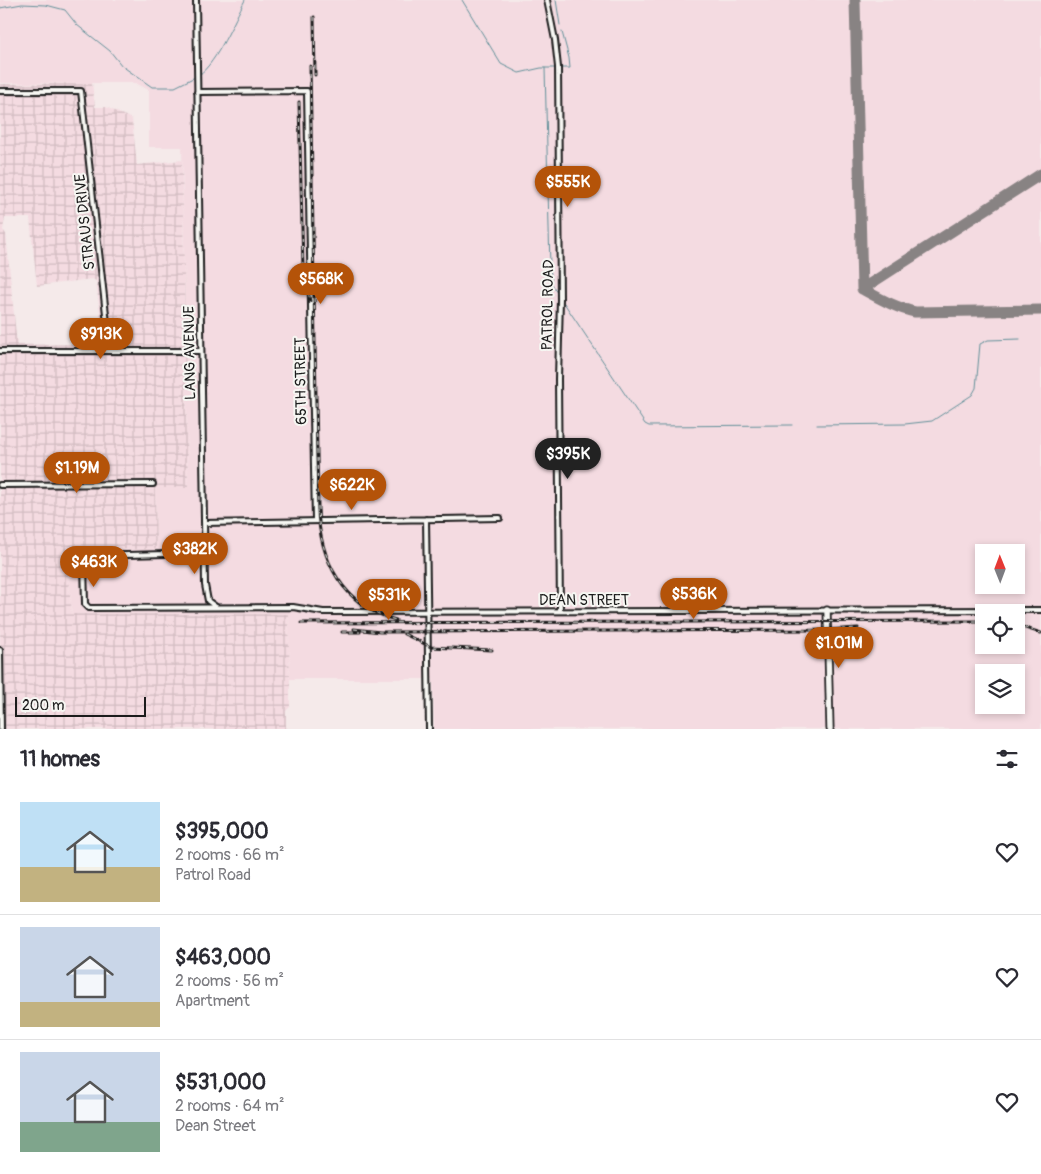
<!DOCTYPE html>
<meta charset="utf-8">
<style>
:root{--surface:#fff;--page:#f2f2f3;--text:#2b2b33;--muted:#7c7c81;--line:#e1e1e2;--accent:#b45309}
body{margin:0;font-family:Pangolin,sans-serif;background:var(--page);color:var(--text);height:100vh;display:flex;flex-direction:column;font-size:19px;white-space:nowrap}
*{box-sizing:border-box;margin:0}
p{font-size:16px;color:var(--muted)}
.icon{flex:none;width:28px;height:28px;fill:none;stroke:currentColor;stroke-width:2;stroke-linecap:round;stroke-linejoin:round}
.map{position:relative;height:729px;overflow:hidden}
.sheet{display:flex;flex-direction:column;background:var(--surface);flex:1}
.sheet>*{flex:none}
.needle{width:32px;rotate:359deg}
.buttons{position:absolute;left:975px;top:544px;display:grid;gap:10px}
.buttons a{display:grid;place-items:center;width:50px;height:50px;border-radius:0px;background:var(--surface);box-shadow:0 2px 8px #0003;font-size:25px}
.scale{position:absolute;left:15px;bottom:12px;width:131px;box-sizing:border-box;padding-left:5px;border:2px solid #1c1c1c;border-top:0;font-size:14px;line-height:18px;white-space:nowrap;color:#1c1c1c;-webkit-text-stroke:4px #f6f6f2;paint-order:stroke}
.price{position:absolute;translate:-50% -42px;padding:0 11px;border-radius:18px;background:var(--accent);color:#fff;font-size:16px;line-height:32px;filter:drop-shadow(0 1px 2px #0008)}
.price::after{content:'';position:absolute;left:50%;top:30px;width:15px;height:11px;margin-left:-8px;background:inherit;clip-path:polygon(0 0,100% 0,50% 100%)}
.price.on{background:#222;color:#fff}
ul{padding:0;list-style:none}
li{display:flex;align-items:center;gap:15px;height:125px;padding:0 20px}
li+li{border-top:1px solid var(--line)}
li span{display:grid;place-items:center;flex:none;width:140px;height:100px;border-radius:0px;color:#555}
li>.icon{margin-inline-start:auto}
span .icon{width:60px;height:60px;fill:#fffc;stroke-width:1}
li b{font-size:21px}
h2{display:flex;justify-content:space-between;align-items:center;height:60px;padding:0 20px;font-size:21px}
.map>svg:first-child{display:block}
</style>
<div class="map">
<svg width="1041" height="729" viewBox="0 0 1041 729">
<defs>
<pattern id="industrial-grid" width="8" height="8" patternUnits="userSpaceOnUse" patternTransform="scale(1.25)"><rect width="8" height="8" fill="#f4dbe1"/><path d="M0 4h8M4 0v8" fill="none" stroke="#d1bbc0"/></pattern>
</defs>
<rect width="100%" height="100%" fill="#f5eaea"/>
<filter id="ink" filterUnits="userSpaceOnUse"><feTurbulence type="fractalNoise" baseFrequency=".02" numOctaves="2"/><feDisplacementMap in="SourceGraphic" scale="10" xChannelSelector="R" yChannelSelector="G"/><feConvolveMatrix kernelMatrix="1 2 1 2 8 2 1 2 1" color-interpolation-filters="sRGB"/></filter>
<g filter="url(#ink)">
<path fill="#f4dbe1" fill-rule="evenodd" d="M 0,0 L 1041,0 L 1041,729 L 434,729 L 433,679 L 290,679 L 288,614 L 72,614 L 66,549 L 156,549 L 155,488 L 188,487 L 182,147 L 149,147 L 149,90 L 135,83 L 0,83 ZM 984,552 L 1016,552 L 1016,585 L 984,585 ZM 984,612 L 1016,612 L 1016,645 L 984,645 ZM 984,672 L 1016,672 L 1016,705 L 984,705 Z"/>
<path fill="url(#industrial-grid)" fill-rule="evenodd" d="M 92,83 L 95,107 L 106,107 L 132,119 L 137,165 L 182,160 L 188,488 L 155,488 L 156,549 L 66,550 L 72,614 L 288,614 L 290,679 L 290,707 L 286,711 L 286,729 L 0,729 L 0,84 ZM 5,218 L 30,218 L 37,286 L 92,279 L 96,281 L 103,339 L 101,342 L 97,344 L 84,344 L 17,345 L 6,234 L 3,230 Z"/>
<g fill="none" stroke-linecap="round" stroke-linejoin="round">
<path stroke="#619099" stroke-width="1" d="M 462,0 L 501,64 L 519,73 L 541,68 L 555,68
M 556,0 L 560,25
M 0,8 L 22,4 L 46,5 L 65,10 L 77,25 L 110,51 L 122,66 L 152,87 L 175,87 L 195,77
M 545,68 L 550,268 L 552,284 L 557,293
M 562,68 L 570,68 L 569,58 L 562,32
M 199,75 C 217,62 234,21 245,0
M 564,303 L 645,424 L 649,426 L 792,425
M 817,425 L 905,424 L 932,421 L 972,395 L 976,388 L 980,344 L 988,340 L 1020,339"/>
<path stroke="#888383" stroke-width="11" d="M 855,0 L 862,289
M 862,289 L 1041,174
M 862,289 C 879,298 896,308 915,312 L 1041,310"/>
<g stroke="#1c1c1c" stroke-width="8">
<path id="street" d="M 196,0 L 205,585 L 208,601 L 216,607
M 547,0 L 555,40 L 558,67 L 560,299 L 558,379 L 560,611
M 0,91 L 81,91 L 108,332 L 109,351
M 197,92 L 307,91 L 315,521
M 0,351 L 201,351
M 0,485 L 153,484
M 426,519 L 429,729
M 204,523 L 500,518
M 204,553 L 88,556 L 84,562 L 85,604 L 89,608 L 293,607 L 323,612 L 1041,610
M 0,650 L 1,729"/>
</g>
<g stroke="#1c1c1c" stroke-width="9">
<path id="secondary" d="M 827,610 L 830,729"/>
</g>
<use href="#street" stroke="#f6f6f2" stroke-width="4"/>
<use href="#secondary" stroke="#f6f6f2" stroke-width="5.5"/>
<g stroke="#1c1c1c" stroke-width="3">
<path id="rail" d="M 314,17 L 315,75
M 310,66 L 318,507 C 319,560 343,606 396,620
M 299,102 L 303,268 L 310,301
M 301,623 L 984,621
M 1016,625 L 1041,633
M 354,629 L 380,632 L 828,630 L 858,628
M 342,632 L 360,632
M 404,634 L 431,647 L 492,650"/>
</g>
<use href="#rail" stroke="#f6f6f2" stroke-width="1" stroke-dasharray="4" stroke-linecap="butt"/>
</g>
</g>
<g text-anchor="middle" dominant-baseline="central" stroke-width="4" stroke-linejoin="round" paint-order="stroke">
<g font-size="15" fill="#1c1c1c" stroke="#f6f6f2">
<text transform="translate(85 222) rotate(-96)">STRAUS DRIVE</text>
<text transform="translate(548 305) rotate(-89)">PATROL ROAD</text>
<text transform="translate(190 353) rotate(-91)">LANG AVENUE</text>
<text transform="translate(301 381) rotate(-91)">65TH STREET</text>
<text x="584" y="600">DEAN STREET</text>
</g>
</g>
</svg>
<div class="buttons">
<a><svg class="needle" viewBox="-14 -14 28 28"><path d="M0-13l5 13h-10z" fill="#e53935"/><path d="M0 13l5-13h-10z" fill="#7c7c81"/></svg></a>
<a><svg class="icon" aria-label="locate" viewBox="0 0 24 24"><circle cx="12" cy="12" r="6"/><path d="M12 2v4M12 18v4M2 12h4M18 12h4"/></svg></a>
<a><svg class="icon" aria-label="layers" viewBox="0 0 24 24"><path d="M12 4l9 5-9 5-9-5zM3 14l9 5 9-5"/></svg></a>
</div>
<div class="scale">200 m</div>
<b class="price" style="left:568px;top:208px">$555K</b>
<b class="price" style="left:321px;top:305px">$568K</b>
<b class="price" style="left:101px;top:360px">$913K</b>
<b class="price on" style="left:568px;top:480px">$395K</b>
<b class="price" style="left:77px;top:494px">$1.19M</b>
<b class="price" style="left:352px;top:511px">$622K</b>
<b class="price" style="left:195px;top:575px">$382K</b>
<b class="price" style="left:94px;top:588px">$463K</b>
<b class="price" style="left:694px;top:620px">$536K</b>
<b class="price" style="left:389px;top:621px">$531K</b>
<b class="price" style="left:839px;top:669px">$1.01M</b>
</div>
<section class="sheet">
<h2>11 homes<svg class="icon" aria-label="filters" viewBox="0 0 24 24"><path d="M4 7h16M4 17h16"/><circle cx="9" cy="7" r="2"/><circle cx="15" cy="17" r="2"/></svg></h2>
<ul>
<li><span style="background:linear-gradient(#bfe0f5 65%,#c2b280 0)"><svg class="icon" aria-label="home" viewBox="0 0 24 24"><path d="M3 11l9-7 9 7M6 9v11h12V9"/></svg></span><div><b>$395,000</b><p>2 rooms · 66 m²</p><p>Patrol Road</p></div><svg class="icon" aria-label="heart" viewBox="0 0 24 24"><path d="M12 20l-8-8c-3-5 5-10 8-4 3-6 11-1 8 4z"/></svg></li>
<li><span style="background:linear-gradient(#c9d6e8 75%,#c2b280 0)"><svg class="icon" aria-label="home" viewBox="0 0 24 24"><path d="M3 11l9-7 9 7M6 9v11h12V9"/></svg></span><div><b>$463,000</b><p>2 rooms · 56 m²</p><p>Apartment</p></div><svg class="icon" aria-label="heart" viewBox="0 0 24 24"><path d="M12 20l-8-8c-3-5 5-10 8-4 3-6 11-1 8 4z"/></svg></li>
<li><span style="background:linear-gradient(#c9d6e8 70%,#7fa58c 0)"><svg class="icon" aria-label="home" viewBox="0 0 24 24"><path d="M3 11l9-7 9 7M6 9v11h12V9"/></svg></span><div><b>$531,000</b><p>2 rooms · 64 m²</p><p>Dean Street</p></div><svg class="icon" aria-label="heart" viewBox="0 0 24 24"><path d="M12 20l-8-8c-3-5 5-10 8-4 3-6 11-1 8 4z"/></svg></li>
</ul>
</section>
